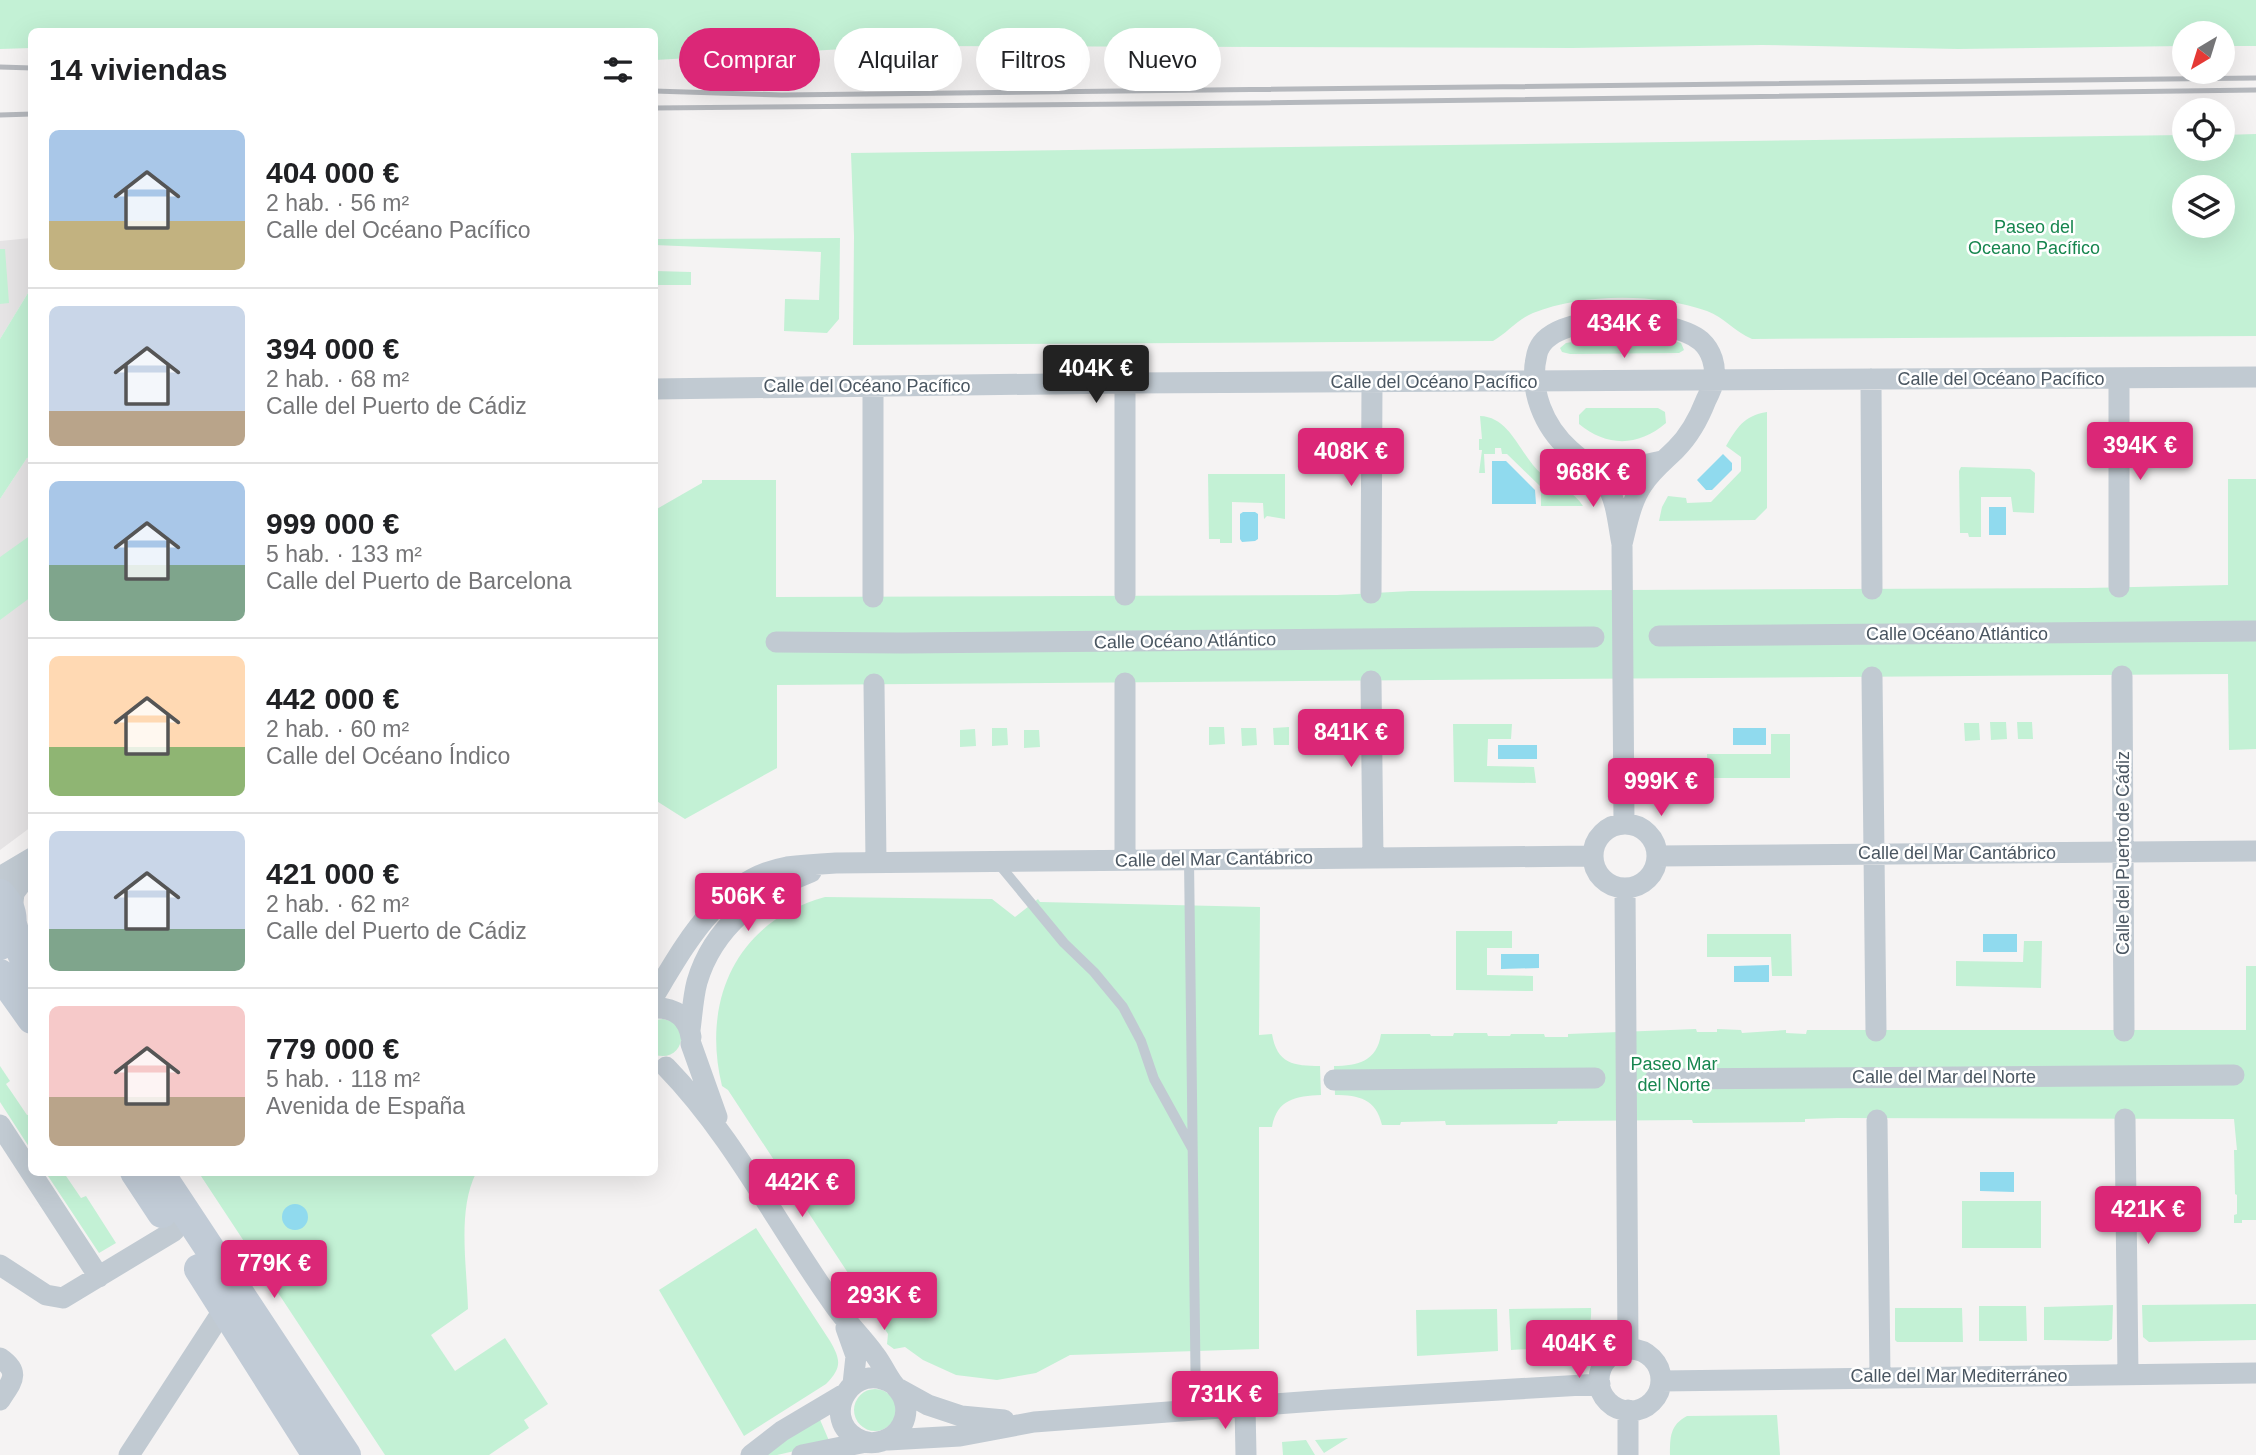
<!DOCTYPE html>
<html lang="es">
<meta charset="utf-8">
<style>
:root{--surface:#fff;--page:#f2f2f2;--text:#202124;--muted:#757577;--line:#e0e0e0;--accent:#db2777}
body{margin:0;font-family:Arial,sans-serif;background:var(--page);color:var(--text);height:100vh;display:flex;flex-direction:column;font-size:26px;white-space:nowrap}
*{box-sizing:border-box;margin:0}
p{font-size:23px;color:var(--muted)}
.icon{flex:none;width:38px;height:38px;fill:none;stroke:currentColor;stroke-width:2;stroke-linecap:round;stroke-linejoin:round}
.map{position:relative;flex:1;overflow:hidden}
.details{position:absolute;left:28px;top:28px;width:630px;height:1148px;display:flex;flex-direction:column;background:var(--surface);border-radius:10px;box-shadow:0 7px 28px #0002}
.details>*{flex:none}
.hud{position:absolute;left:679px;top:28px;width:665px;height:63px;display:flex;gap:14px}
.needle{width:46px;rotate:218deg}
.fabs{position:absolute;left:2172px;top:21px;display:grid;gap:14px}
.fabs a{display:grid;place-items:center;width:63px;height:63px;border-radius:50%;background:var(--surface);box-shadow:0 7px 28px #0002;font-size:35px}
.price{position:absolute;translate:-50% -60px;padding:0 16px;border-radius:7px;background:var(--accent);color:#fff;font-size:23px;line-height:46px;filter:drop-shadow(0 2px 4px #0008)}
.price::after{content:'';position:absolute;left:50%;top:42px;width:21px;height:16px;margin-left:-10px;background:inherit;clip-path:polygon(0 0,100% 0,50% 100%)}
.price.selected{background:#222;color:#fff}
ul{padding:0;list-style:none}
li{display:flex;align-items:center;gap:21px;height:175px;padding:0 21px}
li+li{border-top:2px solid var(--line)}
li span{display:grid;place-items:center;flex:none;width:196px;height:140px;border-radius:10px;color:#555}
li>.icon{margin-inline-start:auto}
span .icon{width:84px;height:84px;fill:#fffc;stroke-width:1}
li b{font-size:30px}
h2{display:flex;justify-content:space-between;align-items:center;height:84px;padding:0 21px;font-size:30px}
.tag{padding:0 24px;border-radius:32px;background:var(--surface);box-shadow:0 7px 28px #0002;font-size:24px;line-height:63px}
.tag.selected{background:var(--accent);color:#fff}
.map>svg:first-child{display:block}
</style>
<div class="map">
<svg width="2256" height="1455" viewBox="0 0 2256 1455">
<rect width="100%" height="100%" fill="#f5f3f3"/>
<path fill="#e6e4e5" d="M 31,238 L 31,288 L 0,339 L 0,241 Z
M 31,457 L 31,827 L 0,850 L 0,499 L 27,458 Z"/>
<path fill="#c3f1d5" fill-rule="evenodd" d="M 0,0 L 2256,0 L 2256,46 L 2223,46 L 2222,33 L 2184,33 L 2184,46 L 1958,49 L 1762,45 L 1572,48 L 896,46 L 655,60 L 654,32 L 32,32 L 31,48 L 0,49 Z
M 2256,134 L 2256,336 L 1752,339 C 1735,332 1724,317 1707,311 C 1656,293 1583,293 1533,313 C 1518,319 1507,333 1493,341 L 853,345 L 854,236 L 851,153 L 2184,135 L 2184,149 L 2222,149 L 2223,135 ZM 2222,187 L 2222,226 L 2184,226 L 2184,187 Z
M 840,238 L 839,319 L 827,333 L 784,331 L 785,299 L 819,300 L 821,252 L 654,245 L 655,239 Z
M 0,249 L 5,249 L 9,303 L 0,304 Z
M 655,271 L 691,272 L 691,285 L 655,285 Z
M 31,288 L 31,457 L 27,458 L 0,499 L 0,339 Z
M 1616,335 L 1672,340 L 1681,343 L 1684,350 L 1679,353 L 1570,354 L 1562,352 L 1560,348 L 1566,343 Z
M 1586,408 L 1658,408 L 1665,412 L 1666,423 C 1638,447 1607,447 1579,424 L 1579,415 Z
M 1767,412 L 1767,508 L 1755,520 L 1659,521 L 1662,507 L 1668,496 L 1686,498 L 1687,503 L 1711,502 L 1741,471 L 1741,457 L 1726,446 C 1737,428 1743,416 1767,412 Z
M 1480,416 C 1512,417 1520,457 1543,475 C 1556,485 1574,491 1583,506 L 1541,506 L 1541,487 L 1507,454 L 1502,454 L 1501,448 L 1495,448 L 1495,454 L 1484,454 L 1485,473 L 1479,473 L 1482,450 L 1479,450 L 1479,439 L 1482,439 Z
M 1961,467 L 2030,469 L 2035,473 L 2034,513 L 2013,512 L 2011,497 L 1981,497 L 1981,537 L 1969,537 L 1968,533 L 1960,533 L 1959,471 Z
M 1208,474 L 1285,474 L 1285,519 L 1267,516 L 1264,519 L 1263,503 L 1232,502 L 1232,543 L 1220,543 L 1220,539 L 1209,539 Z
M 2228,479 L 2256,479 L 2256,749 L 2229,750 L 2228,674 L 777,685 L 777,768 L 685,819 L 655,800 L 655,510 L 702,483 L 702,480 L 776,480 L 776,597 L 1337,595 L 1411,591 L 2087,588 L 2228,585 Z
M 31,535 L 31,597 L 0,620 L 0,557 Z
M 1990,722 L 2006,722 L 2007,739 L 1991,740 Z
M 2017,722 L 2032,722 L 2033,739 L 2018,739 Z
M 1964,723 L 1979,723 L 1980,740 L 1965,741 Z
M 1453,724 L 1512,724 L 1511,739 L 1488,739 L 1487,766 L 1534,767 L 1536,783 L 1454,782 Z
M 1209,727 L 1224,727 L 1225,744 L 1209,745 Z
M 1289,727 L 1289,745 L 1274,745 L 1273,728 Z
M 992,728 L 1007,728 L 1008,745 L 992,746 Z
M 1241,728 L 1256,728 L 1257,745 L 1242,746 Z
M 975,729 L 976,746 L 960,747 L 960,730 Z
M 1024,730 L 1039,730 L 1040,747 L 1024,748 Z
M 1771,734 L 1790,734 L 1790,778 L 1708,778 L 1707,754 L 1771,754 Z
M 825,897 L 992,899 L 1015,917 L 1038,899 L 1040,902 L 1260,907 L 1259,1035 L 1272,1034 C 1277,1064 1294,1066 1320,1066 L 1321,1095 C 1296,1096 1277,1099 1272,1127 L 1259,1127 L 1259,1349 L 1070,1355 L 1036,1373 L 997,1380 L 956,1375 L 923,1360 L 905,1347 L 894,1349 L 887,1344 L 888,1334 L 728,1090 L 722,1086 C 701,1000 737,921 825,897 Z
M 1456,931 L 1512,931 L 1512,948 L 1487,948 L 1487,975 L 1533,976 L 1533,991 L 1456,990 Z
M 1707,934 L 1791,934 L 1792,976 L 1772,976 L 1771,957 L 1707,957 Z
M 2024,941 L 2042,941 L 2041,988 L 1956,986 L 1956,961 L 2023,962 Z
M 2246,966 L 2256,966 L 2256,1220 L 2242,1220 L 2242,1223 L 2234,1223 L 2234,1215 L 2237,1214 L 2237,1195 L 2235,1194 L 2234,1150 L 2237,1150 L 2234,1119 L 1837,1118 L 1805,1119 L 1805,1122 L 1693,1123 L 1692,1120 L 1558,1121 L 1557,1124 L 1446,1125 L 1445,1121 L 1401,1122 L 1400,1125 L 1382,1125 C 1376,1099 1359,1095 1335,1095 L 1334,1066 C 1358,1066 1377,1061 1381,1034 L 1430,1034 L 1431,1036 L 1453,1036 L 1454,1033 L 1487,1033 L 1488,1036 L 1510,1036 L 1511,1034 L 1544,1034 L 1545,1037 L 1568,1037 L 1568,1034 L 1696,1029 L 1697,1032 L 1717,1032 L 1717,1029 L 1741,1030 L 1742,1033 L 1786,1030 L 1786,1033 L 1806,1034 L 1807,1030 L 2246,1030 Z
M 663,1019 L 674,1022 L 682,1034 C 681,1051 671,1059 655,1055 L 655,1020 Z
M 0,1066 L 10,1081 L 6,1084 L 27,1115 L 31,1114 L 31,1150 L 0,1102 Z
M 46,1173 L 64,1173 L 81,1198 L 86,1196 L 116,1243 L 99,1253 Z
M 199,1173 L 476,1173 C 457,1211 467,1266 468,1309 L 431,1335 L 455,1371 L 505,1338 L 548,1404 L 524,1420 L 529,1428 L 489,1455 L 385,1455 Z
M 1962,1201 L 2041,1201 L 2041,1248 L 1962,1248 Z
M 756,1228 L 830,1341 C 841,1360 842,1368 826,1384 L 744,1436 L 659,1290 Z
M 2256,1304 L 2256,1340 L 2149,1342 L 2143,1337 L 2142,1305 Z
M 2113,1305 L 2112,1339 L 2108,1341 L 2044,1340 L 2044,1307 Z
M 1979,1306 L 2026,1306 L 2027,1341 L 1979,1341 Z
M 1591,1308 C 1594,1356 1545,1347 1511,1350 L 1509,1309 Z
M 1895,1308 L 1962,1308 L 1963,1342 L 1897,1342 L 1895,1340 Z
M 1497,1309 L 1498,1351 L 1417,1356 L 1416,1310 Z
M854 1410a21 21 0 1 1 42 0a21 21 0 1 1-42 0Z
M 818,1415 L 830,1443 L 777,1455 L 757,1455 Z
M 1777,1415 L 1780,1455 L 1670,1455 C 1670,1437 1670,1425 1687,1416 Z
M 1348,1438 L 1324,1453 L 1315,1440 Z
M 1306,1440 L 1315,1455 L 1283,1455 L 1282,1442 Z"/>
<path fill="#90daee" d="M 1723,454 L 1732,463 L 1732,470 L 1712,490 L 1706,490 L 1697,480 Z
M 1492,461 L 1506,461 L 1535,490 L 1536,504 L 1492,504 Z
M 1989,507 L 2006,507 L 2006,535 L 1989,535 Z
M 1243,512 L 1255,512 L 1258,514 L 1258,539 L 1255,541 L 1242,542 L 1240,539 L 1240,514 Z
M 1733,728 L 1766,728 L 1766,745 L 1733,745 Z
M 1498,745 L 1537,745 L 1537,759 L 1498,759 Z
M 1983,934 L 2017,934 L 2017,952 L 1983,952 Z
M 1501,954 L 1539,954 L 1539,968 L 1501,969 Z
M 1769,965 L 1769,982 L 1734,982 L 1734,966 Z
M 1980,1172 L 2014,1172 L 2014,1192 L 1980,1191 Z
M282 1217a13 13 0 1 1 26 0a13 13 0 1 1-26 0Z"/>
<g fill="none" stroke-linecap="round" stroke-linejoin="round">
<path stroke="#c1cad2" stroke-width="10" d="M 1189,860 L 1196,1410
M 998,863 L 1064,943 L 1094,972 L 1123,1007 L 1141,1041 L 1154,1079 L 1192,1148"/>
<path stroke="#c1cad2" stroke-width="21" d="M 1871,379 L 1872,589
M 1125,383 L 1125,595
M 654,389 L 1125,383 L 2256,377
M 1585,462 L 1625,469 L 1662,461
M 1622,544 C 1627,524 1631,501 1643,484 C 1652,470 1664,461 1676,449 C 1690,435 1699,418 1706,400 C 1709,394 1713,386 1714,380 C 1716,366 1712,351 1701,341 C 1672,316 1548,308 1537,354 C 1528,390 1544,427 1570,450 C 1582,461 1596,469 1605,483 C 1617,499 1618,525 1622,544 L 1624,824
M 2119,587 L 2119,378
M 1371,593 L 1372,383
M 873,597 L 873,387
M 1659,636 L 2256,631
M 776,642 L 902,643 L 1594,637
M 2122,676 L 2124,1031
M 1872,677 L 1876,1031
M 1371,681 L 1373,858
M 1125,683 L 1125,860
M 874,684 L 876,862
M1593 856a32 32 0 1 1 64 0a32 32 0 1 1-64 0Z
M 1657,856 L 2256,851
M 0,877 L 32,858
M 1625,889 L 1628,1349
M 12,912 L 14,893 L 32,869
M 654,996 C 686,943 720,879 787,867 C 803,865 819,864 836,863 L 1593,856
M 654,1008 C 675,1007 688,1017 691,1037
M 690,1030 C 692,1015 693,997 697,982 C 713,927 759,892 811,872
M 691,1044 L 717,1117
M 666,1067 C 734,1137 778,1227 835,1306 C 847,1323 863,1338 875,1355 C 882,1364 886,1374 892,1382 C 896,1388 902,1392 904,1400 C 910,1417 900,1436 882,1441 C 873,1444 864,1443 856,1438 C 819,1415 854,1359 893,1384
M 1655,1079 L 2234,1075
M 1334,1080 L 1595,1078
M 2125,1119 L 2128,1375
M 1877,1120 L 1880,1376
M 0,1125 L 99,1277
M 0,1265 L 46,1295 L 63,1298 L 174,1231
M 846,1328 L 856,1356 L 853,1384
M1599 1380a31 31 0 1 1 62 0a31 31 0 1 1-62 0Z
M 0,1358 C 22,1373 11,1382 0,1400
M 1661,1381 L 2256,1373
M 899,1389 L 928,1405 L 961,1416 L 1004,1420
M 1245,1407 L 1246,1455
M 1628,1410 L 1628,1455
M 888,1440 L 960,1436 L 1034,1422 L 1329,1400 L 1600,1384
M 129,1455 L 224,1309
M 751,1455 L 782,1431 L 846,1393
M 802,1455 L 866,1442"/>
<path stroke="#c1cbd6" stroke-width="30" d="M 0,894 C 15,910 16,930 0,945
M 12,924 L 18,945 L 32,975
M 0,974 L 32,1019
M 135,1172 L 162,1213
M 159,1172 L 346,1455
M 199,1269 L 317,1455"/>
<path stroke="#b5b8bd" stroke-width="5" d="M 0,67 L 32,68
M 654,91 L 782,95 L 2256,78
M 654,108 L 1255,103 L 2256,90
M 0,115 L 32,114"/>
</g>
<g text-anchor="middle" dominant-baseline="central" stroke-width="5" stroke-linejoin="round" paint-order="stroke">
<g font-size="18" fill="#17864f" stroke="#fff">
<text x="2034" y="227">Paseo del<tspan x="2034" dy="21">Oceano Pacífico</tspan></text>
<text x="1674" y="1064">Paseo Mar<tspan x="1674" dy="21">del Norte</tspan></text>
</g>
<g font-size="18" fill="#4a5661" stroke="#fff">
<text x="2001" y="379">Calle del Océano Pacífico</text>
<text x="1434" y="382">Calle del Océano Pacífico</text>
<text x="867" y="386">Calle del Océano Pacífico</text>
<text x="1957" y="634">Calle Océano Atlántico</text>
<text transform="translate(1185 641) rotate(-1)">Calle Océano Atlántico</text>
<text x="1957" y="853">Calle del Mar Cantábrico</text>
<text transform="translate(2123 853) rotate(-90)">Calle del Puerto de Cádiz</text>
<text transform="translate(1214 859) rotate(-1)">Calle del Mar Cantábrico</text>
<text x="1944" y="1077">Calle del Mar del Norte</text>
<text x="1959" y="1376">Calle del Mar Mediterráneo</text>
</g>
</g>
</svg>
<div class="fabs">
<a><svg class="needle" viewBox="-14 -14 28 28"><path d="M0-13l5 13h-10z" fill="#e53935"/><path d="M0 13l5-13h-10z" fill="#757577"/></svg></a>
<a><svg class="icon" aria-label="locate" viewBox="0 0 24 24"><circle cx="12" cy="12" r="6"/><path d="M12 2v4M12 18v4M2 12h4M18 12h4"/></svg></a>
<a><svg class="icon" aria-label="layers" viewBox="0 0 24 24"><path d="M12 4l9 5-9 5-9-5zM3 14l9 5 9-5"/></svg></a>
</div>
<b class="price" style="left:1624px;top:360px">434K €</b>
<b class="price selected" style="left:1096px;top:405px">404K €</b>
<b class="price" style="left:2140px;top:482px">394K €</b>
<b class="price" style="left:1351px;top:488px">408K €</b>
<b class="price" style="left:1593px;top:509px">968K €</b>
<b class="price" style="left:1351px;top:769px">841K €</b>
<b class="price" style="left:1661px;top:818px">999K €</b>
<b class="price" style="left:748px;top:933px">506K €</b>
<b class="price" style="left:802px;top:1219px">442K €</b>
<b class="price" style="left:2148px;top:1246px">421K €</b>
<b class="price" style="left:274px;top:1300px">779K €</b>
<b class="price" style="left:884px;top:1332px">293K €</b>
<b class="price" style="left:1579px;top:1380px">404K €</b>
<b class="price" style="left:1225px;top:1431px">731K €</b>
<div class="hud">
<a class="tag selected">Comprar</a>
<a class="tag">Alquilar</a>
<a class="tag">Filtros</a>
<a class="tag">Nuevo</a>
</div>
<section class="details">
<h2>14 viviendas<svg class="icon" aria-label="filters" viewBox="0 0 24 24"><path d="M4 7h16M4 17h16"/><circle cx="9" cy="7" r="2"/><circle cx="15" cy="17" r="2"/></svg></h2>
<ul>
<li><span style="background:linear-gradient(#a9c7e8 65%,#c2b280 0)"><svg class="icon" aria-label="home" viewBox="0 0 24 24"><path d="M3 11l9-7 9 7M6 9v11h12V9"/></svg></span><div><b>404 000 €</b><p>2 hab. · 56 m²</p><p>Calle del Océano Pacífico</p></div></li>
<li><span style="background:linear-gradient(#c9d6e8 75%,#b9a48a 0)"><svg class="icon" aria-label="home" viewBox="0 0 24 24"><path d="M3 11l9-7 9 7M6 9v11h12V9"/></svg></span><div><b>394 000 €</b><p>2 hab. · 68 m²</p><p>Calle del Puerto de Cádiz</p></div></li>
<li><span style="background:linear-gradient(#a9c7e8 60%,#7fa58c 0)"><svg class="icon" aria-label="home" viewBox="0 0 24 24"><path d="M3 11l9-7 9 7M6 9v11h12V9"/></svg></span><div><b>999 000 €</b><p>5 hab. · 133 m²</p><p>Calle del Puerto de Barcelona</p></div></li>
<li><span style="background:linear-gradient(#ffd9b3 65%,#8fb573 0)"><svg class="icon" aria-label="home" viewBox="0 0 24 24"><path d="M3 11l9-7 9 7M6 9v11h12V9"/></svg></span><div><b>442 000 €</b><p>2 hab. · 60 m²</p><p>Calle del Océano Índico</p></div></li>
<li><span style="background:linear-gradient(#c9d6e8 70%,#7fa58c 0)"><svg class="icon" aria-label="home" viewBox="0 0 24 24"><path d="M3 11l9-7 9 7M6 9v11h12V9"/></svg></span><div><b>421 000 €</b><p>2 hab. · 62 m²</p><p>Calle del Puerto de Cádiz</p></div></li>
<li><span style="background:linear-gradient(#f6c9c9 65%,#b9a48a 0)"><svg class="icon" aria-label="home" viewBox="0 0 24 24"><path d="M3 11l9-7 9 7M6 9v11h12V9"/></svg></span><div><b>779 000 €</b><p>5 hab. · 118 m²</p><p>Avenida de España</p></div></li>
</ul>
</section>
</div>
